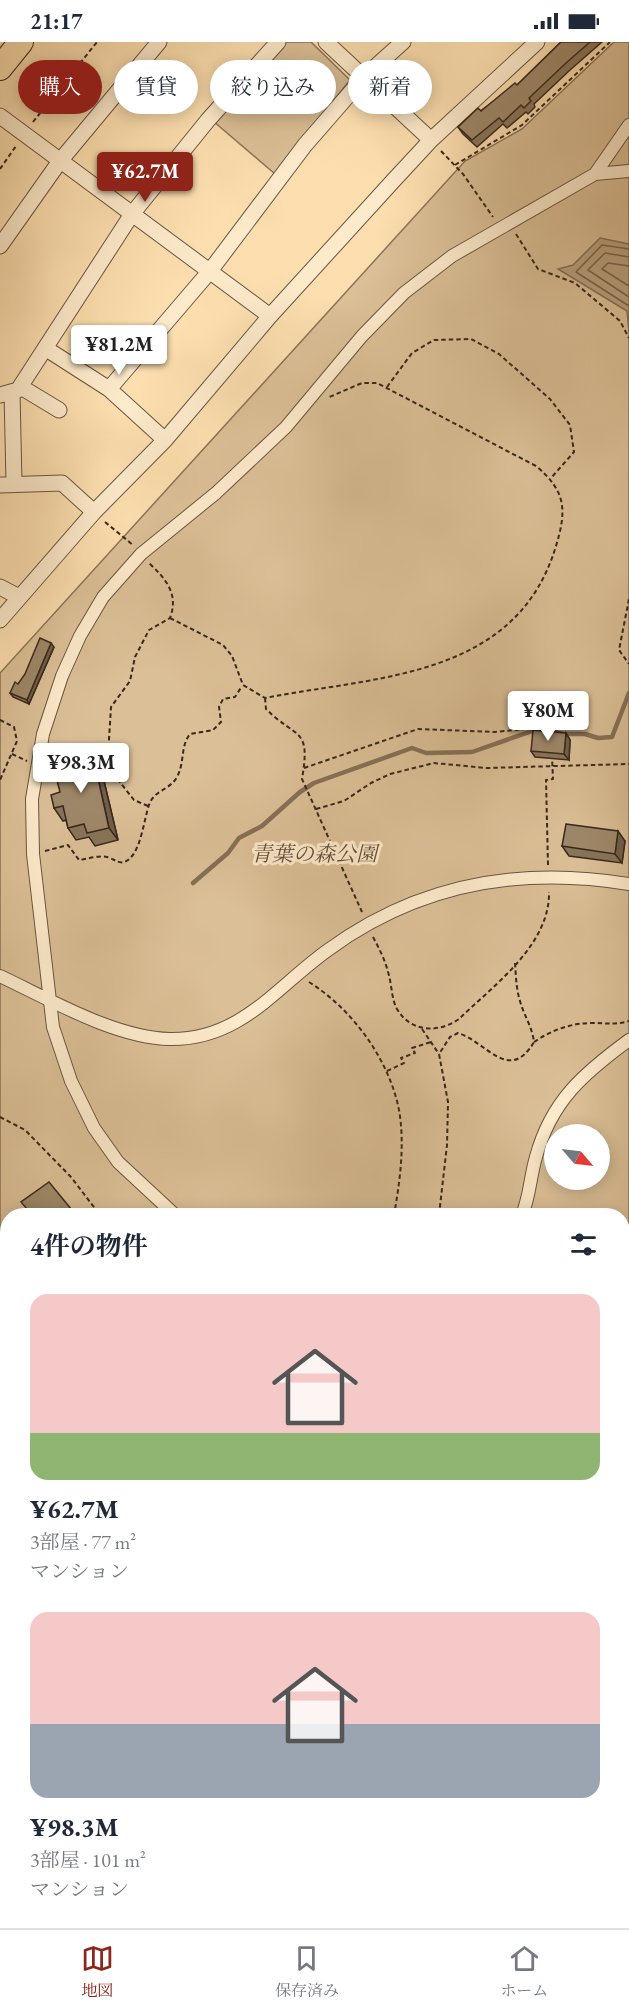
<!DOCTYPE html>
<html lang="ja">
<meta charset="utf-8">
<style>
:root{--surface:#fff;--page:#f6f6f7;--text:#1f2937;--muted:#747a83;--line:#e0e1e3;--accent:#8f2418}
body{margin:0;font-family:"EB Garamond","Noto Serif JP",serif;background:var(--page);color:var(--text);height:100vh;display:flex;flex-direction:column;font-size:22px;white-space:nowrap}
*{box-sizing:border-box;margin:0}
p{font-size:20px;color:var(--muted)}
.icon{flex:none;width:33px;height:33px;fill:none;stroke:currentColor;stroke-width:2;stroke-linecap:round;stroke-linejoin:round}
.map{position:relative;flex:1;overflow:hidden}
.details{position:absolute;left:0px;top:1166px;width:630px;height:722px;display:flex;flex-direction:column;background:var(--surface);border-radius:24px 24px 0 0;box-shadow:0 3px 15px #0003}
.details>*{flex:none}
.hud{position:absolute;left:18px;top:18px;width:594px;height:54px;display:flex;gap:12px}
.needle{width:39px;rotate:118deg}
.controls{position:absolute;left:544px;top:1082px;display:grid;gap:12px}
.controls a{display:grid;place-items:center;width:66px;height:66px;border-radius:50%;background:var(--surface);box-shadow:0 3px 15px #0003;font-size:30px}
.price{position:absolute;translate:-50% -51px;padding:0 14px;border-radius:6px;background:#fff;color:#222;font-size:20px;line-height:39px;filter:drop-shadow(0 2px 3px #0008)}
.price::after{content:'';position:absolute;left:50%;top:36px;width:18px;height:14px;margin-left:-9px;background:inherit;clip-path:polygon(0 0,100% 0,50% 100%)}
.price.current{background:var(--accent);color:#fff}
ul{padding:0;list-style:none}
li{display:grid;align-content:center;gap:12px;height:318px;padding:0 30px}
li span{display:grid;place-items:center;height:186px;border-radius:18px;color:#555}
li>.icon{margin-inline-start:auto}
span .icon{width:108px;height:108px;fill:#fffc;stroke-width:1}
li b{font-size:26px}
h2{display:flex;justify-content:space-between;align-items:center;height:72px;padding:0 30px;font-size:26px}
.tag{padding:0 21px;border-radius:27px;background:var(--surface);box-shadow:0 3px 15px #0003;font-size:21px;line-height:54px}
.tag.current{background:var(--accent);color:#fff}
.status{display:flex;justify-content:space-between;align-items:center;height:42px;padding:0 30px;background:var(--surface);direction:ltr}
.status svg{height:16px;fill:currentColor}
.tab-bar{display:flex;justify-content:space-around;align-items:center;height:84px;border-top:2px solid var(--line);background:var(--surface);font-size:16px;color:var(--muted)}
.tab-bar a{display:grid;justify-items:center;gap:3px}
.tab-bar .current{color:var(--accent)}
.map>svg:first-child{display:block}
</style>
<div class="status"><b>21:17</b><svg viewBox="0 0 49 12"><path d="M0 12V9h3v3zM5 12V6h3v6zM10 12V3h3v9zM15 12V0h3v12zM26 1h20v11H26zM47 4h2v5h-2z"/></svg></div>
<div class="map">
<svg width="629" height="1886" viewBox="0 0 629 1886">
<rect width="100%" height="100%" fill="#fcdeaf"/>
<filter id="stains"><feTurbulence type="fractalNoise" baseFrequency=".00333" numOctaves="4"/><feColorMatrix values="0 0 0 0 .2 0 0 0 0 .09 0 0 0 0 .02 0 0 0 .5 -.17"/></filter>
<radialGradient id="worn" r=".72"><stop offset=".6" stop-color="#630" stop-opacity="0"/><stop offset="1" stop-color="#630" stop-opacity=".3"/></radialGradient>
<path fill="#dbbf96" stroke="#8a7459" stroke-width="1.5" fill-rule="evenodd" d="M 282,0 L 311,0 L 350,38 L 275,132 L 213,79 Z
M 614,0 L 629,0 L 629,1506 L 623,1508 L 622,1173 L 8,1173 L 7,1623 L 0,1618 L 0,631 L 465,119 L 522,87 ZM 555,1092 L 600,1092 L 600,1137 L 555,1137 Z"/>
<path fill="#b9a07d" stroke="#857056" stroke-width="1.5" d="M 600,196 L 629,202 L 629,290 L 627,269 L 558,227 L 573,223 Z"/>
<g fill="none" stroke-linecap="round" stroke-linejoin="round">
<path stroke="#78644c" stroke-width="1.5" d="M 629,207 L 602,203 L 576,230 L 629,264
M 629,215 L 605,211 L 588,228 L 629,255
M 629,224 L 608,221 L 602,227 L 629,244"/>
<path stroke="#857056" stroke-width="4.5" d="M 193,841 L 228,811 L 239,796 L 262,784 L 300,750 L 314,741 L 412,706 L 426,711 L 472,710 L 538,687 L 564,692 L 585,692 L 598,696 L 612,695 L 629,651"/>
<g stroke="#695641" stroke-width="14">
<path id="pedestrian" d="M 595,132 L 629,83
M 0,934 C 49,957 115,996 170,997 C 241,998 276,945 328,908 C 418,842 520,824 629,842
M 175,1173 L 118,1120 L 94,1086 L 71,1039 L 53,985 L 33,812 L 32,757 L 43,692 L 62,634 L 80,594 L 103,555 L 141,512 L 216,451 L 286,385 L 362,294 L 404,251 L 452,214 L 595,132 L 629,129
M 522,1173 C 530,1154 530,1135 536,1115 C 551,1059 584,1031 629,998"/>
</g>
<g stroke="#695641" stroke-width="17">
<path id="minor" d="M 326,0 L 431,98
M 0,74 L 270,274
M 0,204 L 60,119 L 159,0
M 45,306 L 109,347 L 165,398
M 21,345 L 59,368
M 109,347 L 210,229 L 305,103 L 365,34 L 403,0
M 12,350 L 14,441
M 0,353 L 18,348 L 132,172 L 208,78 L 278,0
M 0,443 L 62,441 L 94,470
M 0,545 L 19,555
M 0,578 L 94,470 L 165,398 L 270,274 L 393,139 L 431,98 L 537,0
M 622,1518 L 629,1516
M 622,1570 L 629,1565
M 622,1653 L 624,1656 L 629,1653
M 622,1776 L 629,1793
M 615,1880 L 617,1886
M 226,1886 L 231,1880
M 415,1886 L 420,1880
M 481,1886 L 486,1880
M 599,1886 L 604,1880"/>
</g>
<g stroke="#38281c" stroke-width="26">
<path id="primary" d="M 0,26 L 21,0"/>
</g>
<path stroke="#38281c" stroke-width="2" stroke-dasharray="4.5 3" stroke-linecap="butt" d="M 33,80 L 97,0
M 441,109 L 463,132 L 493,175
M 455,123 L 522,83 L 610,0
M 0,127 L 16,104
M 516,192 L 538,227 L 575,241 L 620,279 L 629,296
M 387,345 L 412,311 L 434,298 L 471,297 L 499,312 L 550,357 L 570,383 L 574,410 L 551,436
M 105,480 L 133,503
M 629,557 L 619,608 L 629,622
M 170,576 L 223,603 L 232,614 L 243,643 L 265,656 C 376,634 516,637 556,504 C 567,468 566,449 536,424 L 377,341 L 362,341 L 327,356
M 265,656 L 266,667 C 297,698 311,684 302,737 L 362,870
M 0,678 L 14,685 L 17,699 L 0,738
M 12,712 L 27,719
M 304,726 L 418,687 L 495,690 L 553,684 L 554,691
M 148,764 L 134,758 L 119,739 L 112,725 L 108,714 L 111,665 L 130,639 L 135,615 L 149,588 L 170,576 C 179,552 166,537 149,521
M 316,767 L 344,759 L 371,741 L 390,732 L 434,721 L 486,726 L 629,722
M 45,809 L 68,803 L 79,818 C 87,817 99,813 107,815 C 115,817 120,824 128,818 C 141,809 144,777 149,763 C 154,748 170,748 177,735 C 185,720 180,705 190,692 L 213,688 L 221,680 L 219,665 L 223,657 L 235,655 L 242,644
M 548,823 L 546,738 L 553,737 L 552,714
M 373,895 C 379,906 385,918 388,930 C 392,942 391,956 397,967 C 411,991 439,991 459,977 C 494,943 550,903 549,850
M 309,940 C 352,967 389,1017 399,1068 C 405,1102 400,1139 394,1173
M 422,987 L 439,1012
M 534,1000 C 552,988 571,981 592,981 C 606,981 615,983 629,979
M 387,1029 L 404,1021 L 401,1016 L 415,1011 L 412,1006 L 431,1000
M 0,1075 L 25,1088 L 71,1135 L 100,1173
M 439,1173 L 447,1103 L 448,1060 L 439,1012 L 450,995 L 458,991 C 487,1000 509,1042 534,1000 C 532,984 524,974 520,959 C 516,946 516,934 515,921
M 0,1551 L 8,1552"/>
<use href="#pedestrian" stroke="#fdeacb" stroke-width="12"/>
<use href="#minor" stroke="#fdeacb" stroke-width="15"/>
<use href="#primary" stroke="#fcdeaf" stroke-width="24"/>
</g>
<path fill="#887459" stroke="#38281c" stroke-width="1.5" d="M 561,0 L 602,0 L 570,28 L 534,62 L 535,65 L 528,72 L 526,70 L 507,86 L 503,82 L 477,105 L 463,92 L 458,85 L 517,43 Z
M 54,605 L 29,662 L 13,655 L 10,651 L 18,642 Z
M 566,691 L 570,698 L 569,718 L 535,715 L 531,709 Z
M 92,709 L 100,722 L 118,798 L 95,804 L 89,795 L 76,798 L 68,786 L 66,778 L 63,779 L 54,766 L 70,727 Z
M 625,799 L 622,821 L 569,814 L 562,804 Z
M 131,1880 L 193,1880 L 188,1886 L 172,1886 L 164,1880 L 159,1886 L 139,1886 Z
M 453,1880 L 471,1880 L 466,1886 L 461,1886 Z"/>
<path fill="#6f5e49" stroke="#38281c" stroke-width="1.5" d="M 51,601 L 54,605 L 29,662 L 27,658 Z
M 566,691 L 570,698 L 569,718 L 564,712 Z
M 92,709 L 100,722 L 118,798 L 109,786 Z
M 618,789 L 625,799 L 622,821 L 615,812 Z
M 125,1880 L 129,1880 L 132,1886 L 126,1886 Z
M 150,1880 L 164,1880 L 159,1886 L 145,1886 Z
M 179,1880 L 193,1880 L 188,1886 L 176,1886 L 175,1884 Z
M 458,1880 L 471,1880 L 466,1886 L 463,1886 Z"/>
<path fill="#9e8768" stroke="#38281c" stroke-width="1.5" d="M 561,0 L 590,0 L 566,21 L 529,56 L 531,59 L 524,66 L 521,63 L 503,80 L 499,76 L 472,98 L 458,85 L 478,66 L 481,69 L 515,41 L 517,43 Z
M 40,596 L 51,601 L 27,658 L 10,651 L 15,640 L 18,642 L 25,632 Z
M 533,688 L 566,691 L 564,712 L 531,709 Z
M 92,709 L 109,786 L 87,791 L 84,782 L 68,786 L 63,764 L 54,766 L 51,753 L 60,750 L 55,731 L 70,727 L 67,715 Z
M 566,782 L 618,789 L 615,812 L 562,804 Z
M 49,1140 L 76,1173 L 32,1173 L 21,1160 Z
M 51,1880 L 113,1880 L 115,1882 L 117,1880 L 125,1880 L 126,1886 L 56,1886 Z
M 136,1880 L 150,1880 L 145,1886 Z
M 169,1880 L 179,1880 L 175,1884 Z
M 546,1880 L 555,1880 L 560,1884 L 559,1886 L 541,1886 Z"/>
<g text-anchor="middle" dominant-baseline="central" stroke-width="6" stroke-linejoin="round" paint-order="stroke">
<g font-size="21" font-style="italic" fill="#614e3a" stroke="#fdeacb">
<text x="314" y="811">青葉の森公園</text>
</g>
</g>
<rect width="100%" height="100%" filter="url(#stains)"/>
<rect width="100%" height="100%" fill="url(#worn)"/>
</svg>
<div class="controls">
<a><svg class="needle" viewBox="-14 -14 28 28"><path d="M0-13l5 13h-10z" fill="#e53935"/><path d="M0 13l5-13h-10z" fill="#747a83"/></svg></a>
</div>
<b class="price current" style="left:145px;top:161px">¥62.7M</b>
<b class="price" style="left:119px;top:334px">¥81.2M</b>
<b class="price" style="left:548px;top:700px">¥80M</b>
<b class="price" style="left:81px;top:752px">¥98.3M</b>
<div class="hud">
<a class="tag current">購入</a>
<a class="tag">賃貸</a>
<a class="tag">絞り込み</a>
<a class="tag">新着</a>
</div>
<section class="details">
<h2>4件の物件<svg class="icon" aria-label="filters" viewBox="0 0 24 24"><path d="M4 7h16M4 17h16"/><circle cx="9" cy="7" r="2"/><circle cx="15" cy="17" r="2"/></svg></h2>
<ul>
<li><span style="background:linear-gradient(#f6c9c9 75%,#8fb573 0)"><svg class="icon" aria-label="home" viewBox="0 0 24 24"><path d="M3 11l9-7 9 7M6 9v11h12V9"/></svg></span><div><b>¥62.7M</b><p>3部屋 · 77 m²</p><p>マンション</p></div></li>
<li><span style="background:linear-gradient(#f6c9c9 60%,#9aa5b1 0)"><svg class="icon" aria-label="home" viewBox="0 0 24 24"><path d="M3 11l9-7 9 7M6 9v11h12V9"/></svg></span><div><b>¥98.3M</b><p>3部屋 · 101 m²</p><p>マンション</p></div></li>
</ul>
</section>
</div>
<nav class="tab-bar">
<a class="current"><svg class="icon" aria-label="map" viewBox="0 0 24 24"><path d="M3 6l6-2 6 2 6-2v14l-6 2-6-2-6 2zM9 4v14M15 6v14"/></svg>地図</a>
<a><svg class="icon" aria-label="saved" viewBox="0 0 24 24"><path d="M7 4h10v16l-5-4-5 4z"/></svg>保存済み</a>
<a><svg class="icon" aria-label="home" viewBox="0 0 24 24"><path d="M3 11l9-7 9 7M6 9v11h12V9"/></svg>ホーム</a>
</nav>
